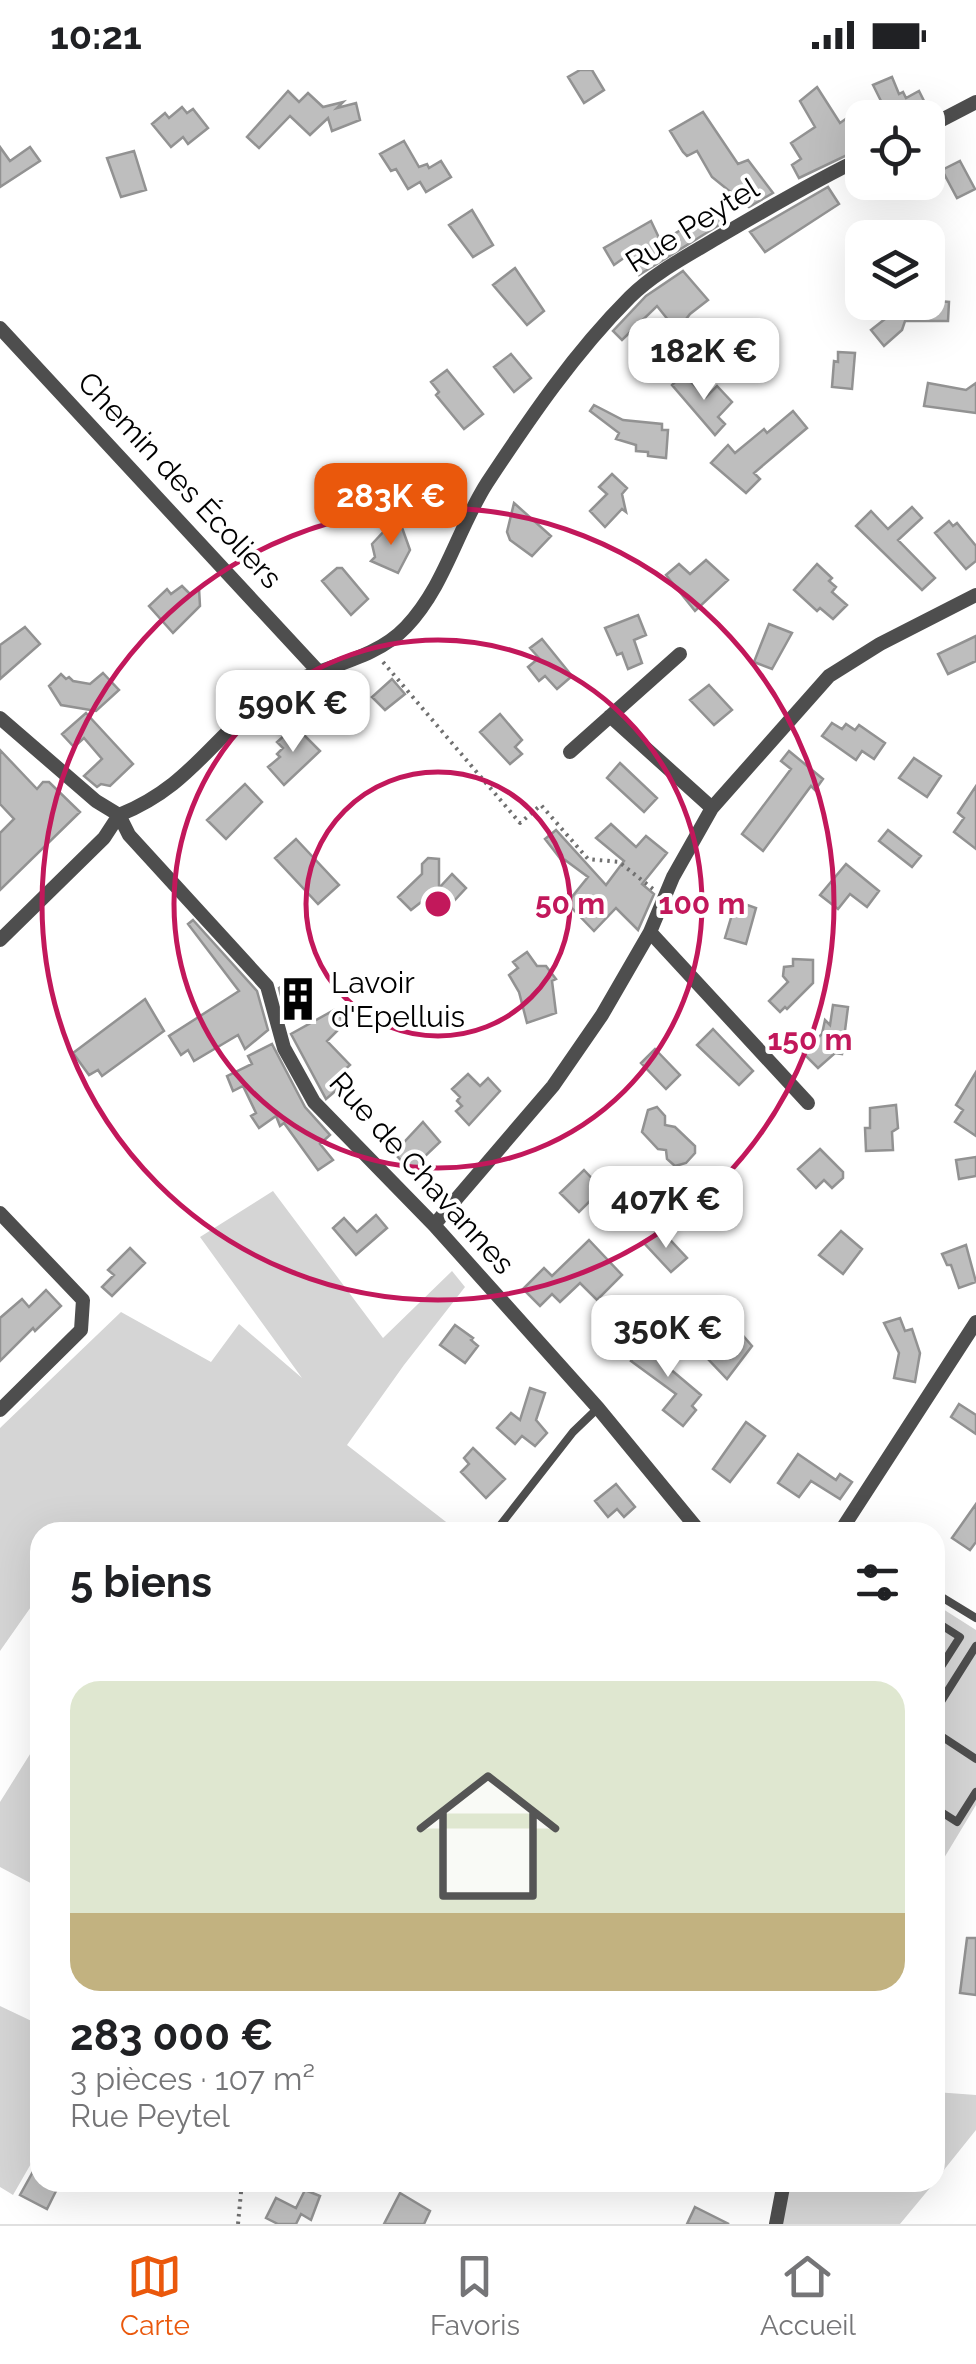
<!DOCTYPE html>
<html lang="fr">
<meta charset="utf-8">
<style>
:root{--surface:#fff;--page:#f6f6f6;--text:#202124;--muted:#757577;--line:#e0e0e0;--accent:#ea580c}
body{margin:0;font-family:Raleway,sans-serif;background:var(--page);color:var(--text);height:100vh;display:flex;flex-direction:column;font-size:38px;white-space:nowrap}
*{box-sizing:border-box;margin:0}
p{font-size:32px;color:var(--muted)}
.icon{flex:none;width:55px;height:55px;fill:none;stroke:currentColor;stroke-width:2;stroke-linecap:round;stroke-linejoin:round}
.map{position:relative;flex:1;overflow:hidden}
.panel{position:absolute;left:30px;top:1452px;width:915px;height:670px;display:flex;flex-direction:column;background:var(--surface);border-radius:30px;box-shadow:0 10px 40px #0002}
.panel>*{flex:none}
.controls{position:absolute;left:845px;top:30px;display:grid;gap:20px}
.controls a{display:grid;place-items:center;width:100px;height:100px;border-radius:20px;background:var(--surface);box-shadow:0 10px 40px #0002;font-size:50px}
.price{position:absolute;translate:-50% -85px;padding:0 22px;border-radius:20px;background:#fff;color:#222;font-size:32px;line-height:65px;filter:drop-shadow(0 2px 5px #0008)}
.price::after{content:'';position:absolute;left:50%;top:60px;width:30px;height:22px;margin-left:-15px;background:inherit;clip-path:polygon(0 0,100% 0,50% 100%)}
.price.active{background:var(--accent);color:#fff}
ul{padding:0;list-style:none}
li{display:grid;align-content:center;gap:20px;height:530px;padding:0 40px}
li+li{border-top:2px solid var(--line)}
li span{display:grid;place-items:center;height:310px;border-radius:30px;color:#555}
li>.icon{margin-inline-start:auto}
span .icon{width:180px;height:180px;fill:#fffc;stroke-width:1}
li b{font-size:42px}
h2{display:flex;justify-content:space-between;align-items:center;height:120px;padding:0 40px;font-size:42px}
.status{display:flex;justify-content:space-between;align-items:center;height:70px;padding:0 50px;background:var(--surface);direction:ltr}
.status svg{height:28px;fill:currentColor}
.menu{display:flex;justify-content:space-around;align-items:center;height:140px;border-top:2px solid var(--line);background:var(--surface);font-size:28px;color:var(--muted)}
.menu a{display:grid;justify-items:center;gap:5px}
.menu .active{color:var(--accent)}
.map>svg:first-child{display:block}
</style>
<div class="status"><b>10:21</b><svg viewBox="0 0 49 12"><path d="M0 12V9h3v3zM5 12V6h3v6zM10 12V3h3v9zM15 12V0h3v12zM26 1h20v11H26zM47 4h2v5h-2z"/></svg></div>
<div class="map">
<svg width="976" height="2154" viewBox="0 0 976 2154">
<rect width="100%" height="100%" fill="#fff"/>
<path fill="#d5d5d5" d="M 273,1121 L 383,1268 L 452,1201 L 465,1217 L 404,1295 L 347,1375 L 459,1462 L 122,1462 L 88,1456 L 83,1462 L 40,1462 L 40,1524 L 0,1581 L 0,1358 L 121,1242 L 211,1292 L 239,1254 L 302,1308 L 200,1167 Z
M 935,1534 L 976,1560 L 976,1735 L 935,1803 Z
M 37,1673 L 40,1675 L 40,1818 L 0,1797 L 0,1732 Z
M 0,1936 L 40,1955 L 40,2078 L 13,2125 L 0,2117 Z
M 935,2022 L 976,2025 L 976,2060 L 935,2111 Z
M 788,2113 L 934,2113 L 900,2154 L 781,2154 Z"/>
<path fill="#bebebe" stroke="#929292" stroke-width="2.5" d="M 580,0 L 592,0 L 604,20 L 584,33 L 568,7 Z
M 892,7 L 899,24 L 903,22 L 906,28 L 919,21 L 926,35 L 906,44 L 903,38 L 893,43 L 888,33 L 883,35 L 873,15 Z
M 817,17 L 840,53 L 847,48 L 857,66 L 862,62 L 862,78 L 799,108 L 792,95 L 801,89 L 791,73 L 815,57 L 800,31 Z
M 288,21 L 299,32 L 308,23 L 323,37 L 343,32 L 337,38 L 356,33 L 360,50 L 332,61 L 328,48 L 310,65 L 290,46 L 259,78 L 247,67 Z
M 182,37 L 187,43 L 193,39 L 208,58 L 188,74 L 183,67 L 171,77 L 152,54 L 165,43 L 169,48 Z
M 703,42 L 738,94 L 748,90 L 773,123 L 749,137 L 712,107 L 697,81 L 687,86 L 683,82 L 670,61 Z
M 404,71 L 419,97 L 427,94 L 429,98 L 441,91 L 451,107 L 426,122 L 420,112 L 408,119 L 396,99 L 391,101 L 380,84 Z
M 0,77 L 10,91 L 30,77 L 40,91 L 0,117 Z
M 134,81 L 146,120 L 121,127 L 107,88 Z
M 960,91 L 975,119 L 957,128 L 942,100 Z
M 828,117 L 839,134 L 765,182 L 750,162 Z
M 715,139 L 724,152 L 639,205 L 628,185 L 614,195 L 604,178 L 651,151 L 661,172 Z
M 472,140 L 493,175 L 473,187 L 449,155 Z
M 515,198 L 544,241 L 527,255 L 493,215 Z
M 683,201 L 708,230 L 690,244 L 677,261 L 657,236 L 622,270 L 613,261 L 646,226 Z
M 928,230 L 949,232 L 948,251 L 905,251 L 902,260 L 884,276 L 871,260 L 890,245 L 891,232 Z
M 838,282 L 855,283 L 852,319 L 832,317 L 834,291 L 838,292 Z
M 511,284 L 531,308 L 514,322 L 494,297 Z
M 447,300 L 483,344 L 464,359 L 436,325 L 439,322 L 431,312 Z
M 683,304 L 706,327 L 717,316 L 732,332 L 718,347 L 725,354 L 715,365 L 672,315 Z
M 928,313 L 966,320 L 976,313 L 976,343 L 924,336 Z
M 594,335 L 623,350 L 662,354 L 662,360 L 668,360 L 666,388 L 648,386 L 648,382 L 636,381 L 636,375 L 616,369 L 619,363 L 590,341 Z
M 793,341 L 807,358 L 754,403 L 760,409 L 746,423 L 711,393 L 728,375 L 735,383 L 764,359 L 767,363 Z
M 612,404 L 627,418 L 622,424 L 626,442 L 622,439 L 605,457 L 590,441 L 607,424 L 599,417 Z
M 514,433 L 551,466 L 532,486 L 510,470 L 507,462 Z
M 912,437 L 922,448 L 898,470 L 935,508 L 922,520 L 856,456 L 871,441 L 888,459 Z
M 949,451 L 953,456 L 957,453 L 976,476 L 976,491 L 966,499 L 935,463 Z
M 400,452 L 410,480 L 398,503 L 371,491 L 375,487 L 372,474 L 385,460 L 384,455 Z
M 706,490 L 728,510 L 695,541 L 666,505 L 679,494 L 690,504 Z
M 817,494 L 832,508 L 829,511 L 836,517 L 832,522 L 847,535 L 833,549 L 820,538 L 817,541 L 794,520 Z
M 337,498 L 342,498 L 368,529 L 351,545 L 322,511 Z
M 182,516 L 191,525 L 199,518 L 200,536 L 173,563 L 149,536 L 167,519 L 171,524 Z
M 638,545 L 646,565 L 634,570 L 642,593 L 628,599 L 622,583 L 617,585 L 605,558 Z
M 769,554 L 792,563 L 772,599 L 754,592 Z
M 25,557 L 40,574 L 0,609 L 0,575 Z
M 976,566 L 976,591 L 948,604 L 938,584 Z
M 542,569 L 572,606 L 557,619 L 545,606 L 539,611 L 528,597 L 539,588 L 530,578 Z
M 103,603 L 119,620 L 96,641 L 61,635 L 49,616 L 61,604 L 66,609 L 69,607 L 73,611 L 90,614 Z
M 392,609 L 405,624 L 385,640 L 372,627 Z
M 709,615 L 732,640 L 714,655 L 690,630 Z
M 86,643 L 133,694 L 110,716 L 101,714 L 97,717 L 84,706 L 102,689 L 84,668 L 74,677 L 62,664 Z
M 500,644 L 522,670 L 515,677 L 522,684 L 510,694 L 480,662 Z
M 832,653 L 842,659 L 846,654 L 855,660 L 859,655 L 885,673 L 874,689 L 862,681 L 856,690 L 822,666 Z
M 295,656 L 320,681 L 284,715 L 268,697 L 280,687 L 277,684 L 283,678 L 277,672 Z
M 0,680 L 37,719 L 43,712 L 49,712 L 80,742 L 0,820 L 0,763 L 14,749 L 0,734 Z
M 789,681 L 823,709 L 815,720 L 811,716 L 763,781 L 742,764 L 791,699 L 781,691 Z
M 914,688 L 941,706 L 927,727 L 899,708 Z
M 620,693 L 657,728 L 644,742 L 607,708 Z
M 245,714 L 262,732 L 226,769 L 207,750 Z
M 976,716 L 976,779 L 954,762 L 964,748 L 958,743 Z
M 611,754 L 636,777 L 646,766 L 667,783 L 642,814 L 654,824 L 638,860 L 616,838 L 594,861 L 567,833 L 588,807 L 565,790 L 563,792 L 545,769 L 556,760 L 606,815 L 624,791 L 596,768 Z
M 888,760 L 921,786 L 912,797 L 879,771 Z
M 296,769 L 339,815 L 318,834 L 275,788 Z
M 428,788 L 439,789 L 439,818 L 411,840 L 398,827 L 422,804 L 422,794 Z
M 846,794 L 879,821 L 867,837 L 850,824 L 838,839 L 820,825 Z
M 452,804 L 466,818 L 454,831 L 440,817 Z
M 736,831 L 756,838 L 746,874 L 725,868 Z
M 193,850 L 257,921 L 268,960 L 245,979 L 238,965 L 194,991 L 188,980 L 181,985 L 169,966 L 239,921 L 188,854 Z
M 527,882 L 537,896 L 546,896 L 556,909 L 552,911 L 556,943 L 527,953 L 519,922 L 509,905 L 518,898 L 513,892 Z
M 793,889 L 813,890 L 813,913 L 787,939 L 785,937 L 780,942 L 769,931 L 788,912 L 783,906 L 784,897 L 793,896 Z
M 300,908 L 309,918 L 300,928 L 303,931 L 286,945 L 279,918 L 285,914 L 290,918 Z
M 145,929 L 164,961 L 102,1006 L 98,1000 L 89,1005 L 73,983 Z
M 833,935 L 848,937 L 842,984 L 835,983 L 818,998 L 803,983 L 822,964 L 825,950 L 830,955 Z
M 334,940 L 345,953 L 327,971 L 350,995 L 331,1012 L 338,1019 L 326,1029 L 291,964 Z
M 713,959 L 753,1001 L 739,1015 L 697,975 Z
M 272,974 L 305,1037 L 330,1065 L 320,1074 L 333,1090 L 318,1100 L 284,1053 L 280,1056 L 276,1046 L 259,1058 L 251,1046 L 256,1043 L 243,1016 L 233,1021 L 227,1006 L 252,994 L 248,986 Z
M 655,979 L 680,1005 L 666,1019 L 641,993 Z
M 976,1002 L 976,1066 L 955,1052 L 963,1040 L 956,1035 Z
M 468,1004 L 480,1016 L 488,1008 L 500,1021 L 469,1055 L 456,1041 L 462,1036 L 457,1031 L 460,1027 L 452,1019 Z
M 896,1035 L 898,1058 L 892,1062 L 893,1080 L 866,1081 L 865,1058 L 870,1058 L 870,1038 Z
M 657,1037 L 665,1046 L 665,1055 L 675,1057 L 695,1076 L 695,1083 L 686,1093 L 675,1096 L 667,1089 L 666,1080 L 658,1079 L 642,1062 L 648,1040 Z
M 423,1052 L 440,1072 L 423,1088 L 433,1098 L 420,1110 L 394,1083 Z
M 820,1079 L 843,1102 L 843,1108 L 832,1118 L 824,1110 L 816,1118 L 798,1099 Z
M 976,1087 L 976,1106 L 959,1109 L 956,1090 Z
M 584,1100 L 602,1119 L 579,1142 L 560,1123 Z
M 376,1145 L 387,1158 L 356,1185 L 333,1158 L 344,1148 L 357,1162 Z
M 660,1159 L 687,1188 L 671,1202 L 644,1173 Z
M 841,1161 L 862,1179 L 843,1204 L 819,1185 Z
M 589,1170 L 622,1205 L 597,1230 L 580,1213 L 560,1232 L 552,1224 L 540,1236 L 523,1219 L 544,1198 L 552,1206 Z
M 966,1175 L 976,1212 L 959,1218 L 951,1195 L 947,1195 L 942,1184 Z
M 130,1178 L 145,1193 L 112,1226 L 102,1217 L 114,1205 L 108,1200 Z
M 46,1220 L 61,1236 L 35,1261 L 33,1258 L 0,1291 L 0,1248 L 22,1229 L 29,1237 Z
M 900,1248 L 905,1261 L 912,1259 L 920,1283 L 915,1312 L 894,1308 L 899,1283 L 884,1253 Z
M 455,1255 L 473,1268 L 471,1270 L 478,1276 L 465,1293 L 440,1275 Z
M 739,1261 L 752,1276 L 727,1309 L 708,1289 Z
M 650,1268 L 676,1289 L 669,1298 L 701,1325 L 692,1336 L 696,1340 L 683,1356 L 663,1340 L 676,1324 L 631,1291 Z
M 530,1318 L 545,1323 L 536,1350 L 547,1363 L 535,1376 L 522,1366 L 515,1374 L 497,1358 L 511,1343 L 520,1350 Z
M 959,1334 L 976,1345 L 976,1364 L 951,1347 Z
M 746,1352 L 765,1366 L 730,1412 L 713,1399 Z
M 473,1378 L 505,1409 L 486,1428 L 461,1402 L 469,1394 L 464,1388 Z
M 798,1384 L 836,1410 L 840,1404 L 852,1412 L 840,1429 L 811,1411 L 799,1427 L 778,1413 Z
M 616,1414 L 635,1437 L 624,1447 L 617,1439 L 608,1447 L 595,1431 Z
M 976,1434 L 976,1472 L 970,1480 L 952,1468 Z
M 967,1868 L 976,1868 L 976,1925 L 960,1923 Z
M 40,2089 L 40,2112 L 50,2112 L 58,2117 L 47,2139 L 20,2125 Z
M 305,2120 L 320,2126 L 311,2150 L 301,2144 L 296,2154 L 278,2154 L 266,2148 L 276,2128 L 296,2138 Z
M 400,2123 L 430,2141 L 424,2154 L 384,2154 Z
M 695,2137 L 729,2154 L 687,2154 Z"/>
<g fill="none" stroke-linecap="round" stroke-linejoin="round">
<path stroke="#707070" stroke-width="4" stroke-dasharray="2.5 5" stroke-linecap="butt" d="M 383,592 L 520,753 L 541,735 L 588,789 L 619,792 L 653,819
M 238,2154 L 242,2112"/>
<path stroke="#4e4e4e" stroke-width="8" d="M 495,1462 L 573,1362 L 598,1338
M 935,1523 L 976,1548
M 935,1551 L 960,1567 L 935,1606
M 935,1641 L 976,1576
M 935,1662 L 976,1689
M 935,1738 L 957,1752 L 976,1722"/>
<path stroke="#4e4e4e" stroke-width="14" d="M 928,57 L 976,32
M 0,258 L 318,601
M 610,646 L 712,738
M 0,648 L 96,731 L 119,745 L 129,765 L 267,916 L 284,978 L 314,1032 L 434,1155 L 598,1338 L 700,1462
M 570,682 L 680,584
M 119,745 C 189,717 210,670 266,628 C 308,596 369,596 406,557 C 445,516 457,460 487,413 C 530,348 574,283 630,227 C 654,203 687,186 717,168 C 765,140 812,112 862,88
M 650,862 L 808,1033
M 0,870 L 104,768 L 119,745
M 0,1143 L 83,1230 L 81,1260 L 0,1340
M 434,1155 L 553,1016 L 602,945 L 650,862 L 673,807 L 712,738 L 829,606 L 880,574 L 976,525
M 840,1462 L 976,1252
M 776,2154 L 784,2112"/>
</g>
<g fill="none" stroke="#c2185b" stroke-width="5">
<circle cx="438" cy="834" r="132"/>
<circle cx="438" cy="834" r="264"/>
<circle cx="438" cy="834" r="396"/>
</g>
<defs>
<g id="building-bare" transform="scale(3.45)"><path d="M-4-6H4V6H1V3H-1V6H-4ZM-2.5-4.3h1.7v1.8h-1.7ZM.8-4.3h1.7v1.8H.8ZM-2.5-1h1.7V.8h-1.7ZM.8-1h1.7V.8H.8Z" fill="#000" stroke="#fff" stroke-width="2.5" paint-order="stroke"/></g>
</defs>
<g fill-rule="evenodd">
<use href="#building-bare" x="298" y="929"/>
</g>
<g text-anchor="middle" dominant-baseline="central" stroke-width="8" stroke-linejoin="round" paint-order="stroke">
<g font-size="30" fill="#000" stroke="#fff">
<text transform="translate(692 155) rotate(-32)">Rue Peytel</text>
<text transform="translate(180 410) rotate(47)">Chemin des Écoliers</text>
<text transform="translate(422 1103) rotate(48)">Rue de Chavannes</text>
</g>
<g font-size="30" fill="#000" stroke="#fff" text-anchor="start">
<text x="331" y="912">Lavoir<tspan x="331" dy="34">d'Epelluis</tspan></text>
</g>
</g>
<circle cx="438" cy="834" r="15" fill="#c2185b" stroke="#fff" stroke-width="5"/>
<g font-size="30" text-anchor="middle" font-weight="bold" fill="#c2185b" stroke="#fff" stroke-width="8" stroke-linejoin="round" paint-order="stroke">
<text x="570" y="844">50 m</text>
<text x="702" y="844">100 m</text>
<text x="810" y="980">150 m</text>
</g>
</svg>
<div class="controls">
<a><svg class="icon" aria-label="locate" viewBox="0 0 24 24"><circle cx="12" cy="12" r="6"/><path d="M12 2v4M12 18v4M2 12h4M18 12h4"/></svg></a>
<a><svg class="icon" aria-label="layers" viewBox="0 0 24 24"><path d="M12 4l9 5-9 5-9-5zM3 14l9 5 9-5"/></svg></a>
</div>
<b class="price" style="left:704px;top:333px">182K €</b>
<b class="price active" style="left:391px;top:478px">283K €</b>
<b class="price" style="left:293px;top:685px">590K €</b>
<b class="price" style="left:666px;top:1181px">407K €</b>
<b class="price" style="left:668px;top:1310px">350K €</b>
<section class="panel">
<h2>5 biens<svg class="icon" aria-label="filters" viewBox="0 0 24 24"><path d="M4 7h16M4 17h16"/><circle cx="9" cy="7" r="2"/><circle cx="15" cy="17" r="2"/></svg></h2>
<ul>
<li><span style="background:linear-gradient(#dfe7d0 75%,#c2b280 0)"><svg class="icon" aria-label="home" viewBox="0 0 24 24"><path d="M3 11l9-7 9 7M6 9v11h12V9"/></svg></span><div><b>283 000 €</b><p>3 pièces · 107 m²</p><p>Rue Peytel</p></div></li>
</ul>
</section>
</div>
<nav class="menu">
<a class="active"><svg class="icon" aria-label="map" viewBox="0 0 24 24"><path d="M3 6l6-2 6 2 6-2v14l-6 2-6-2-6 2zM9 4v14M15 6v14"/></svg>Carte</a>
<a><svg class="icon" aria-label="saved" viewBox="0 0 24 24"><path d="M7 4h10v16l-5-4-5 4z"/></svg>Favoris</a>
<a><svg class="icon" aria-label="home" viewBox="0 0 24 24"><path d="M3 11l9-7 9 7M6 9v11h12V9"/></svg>Accueil</a>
</nav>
